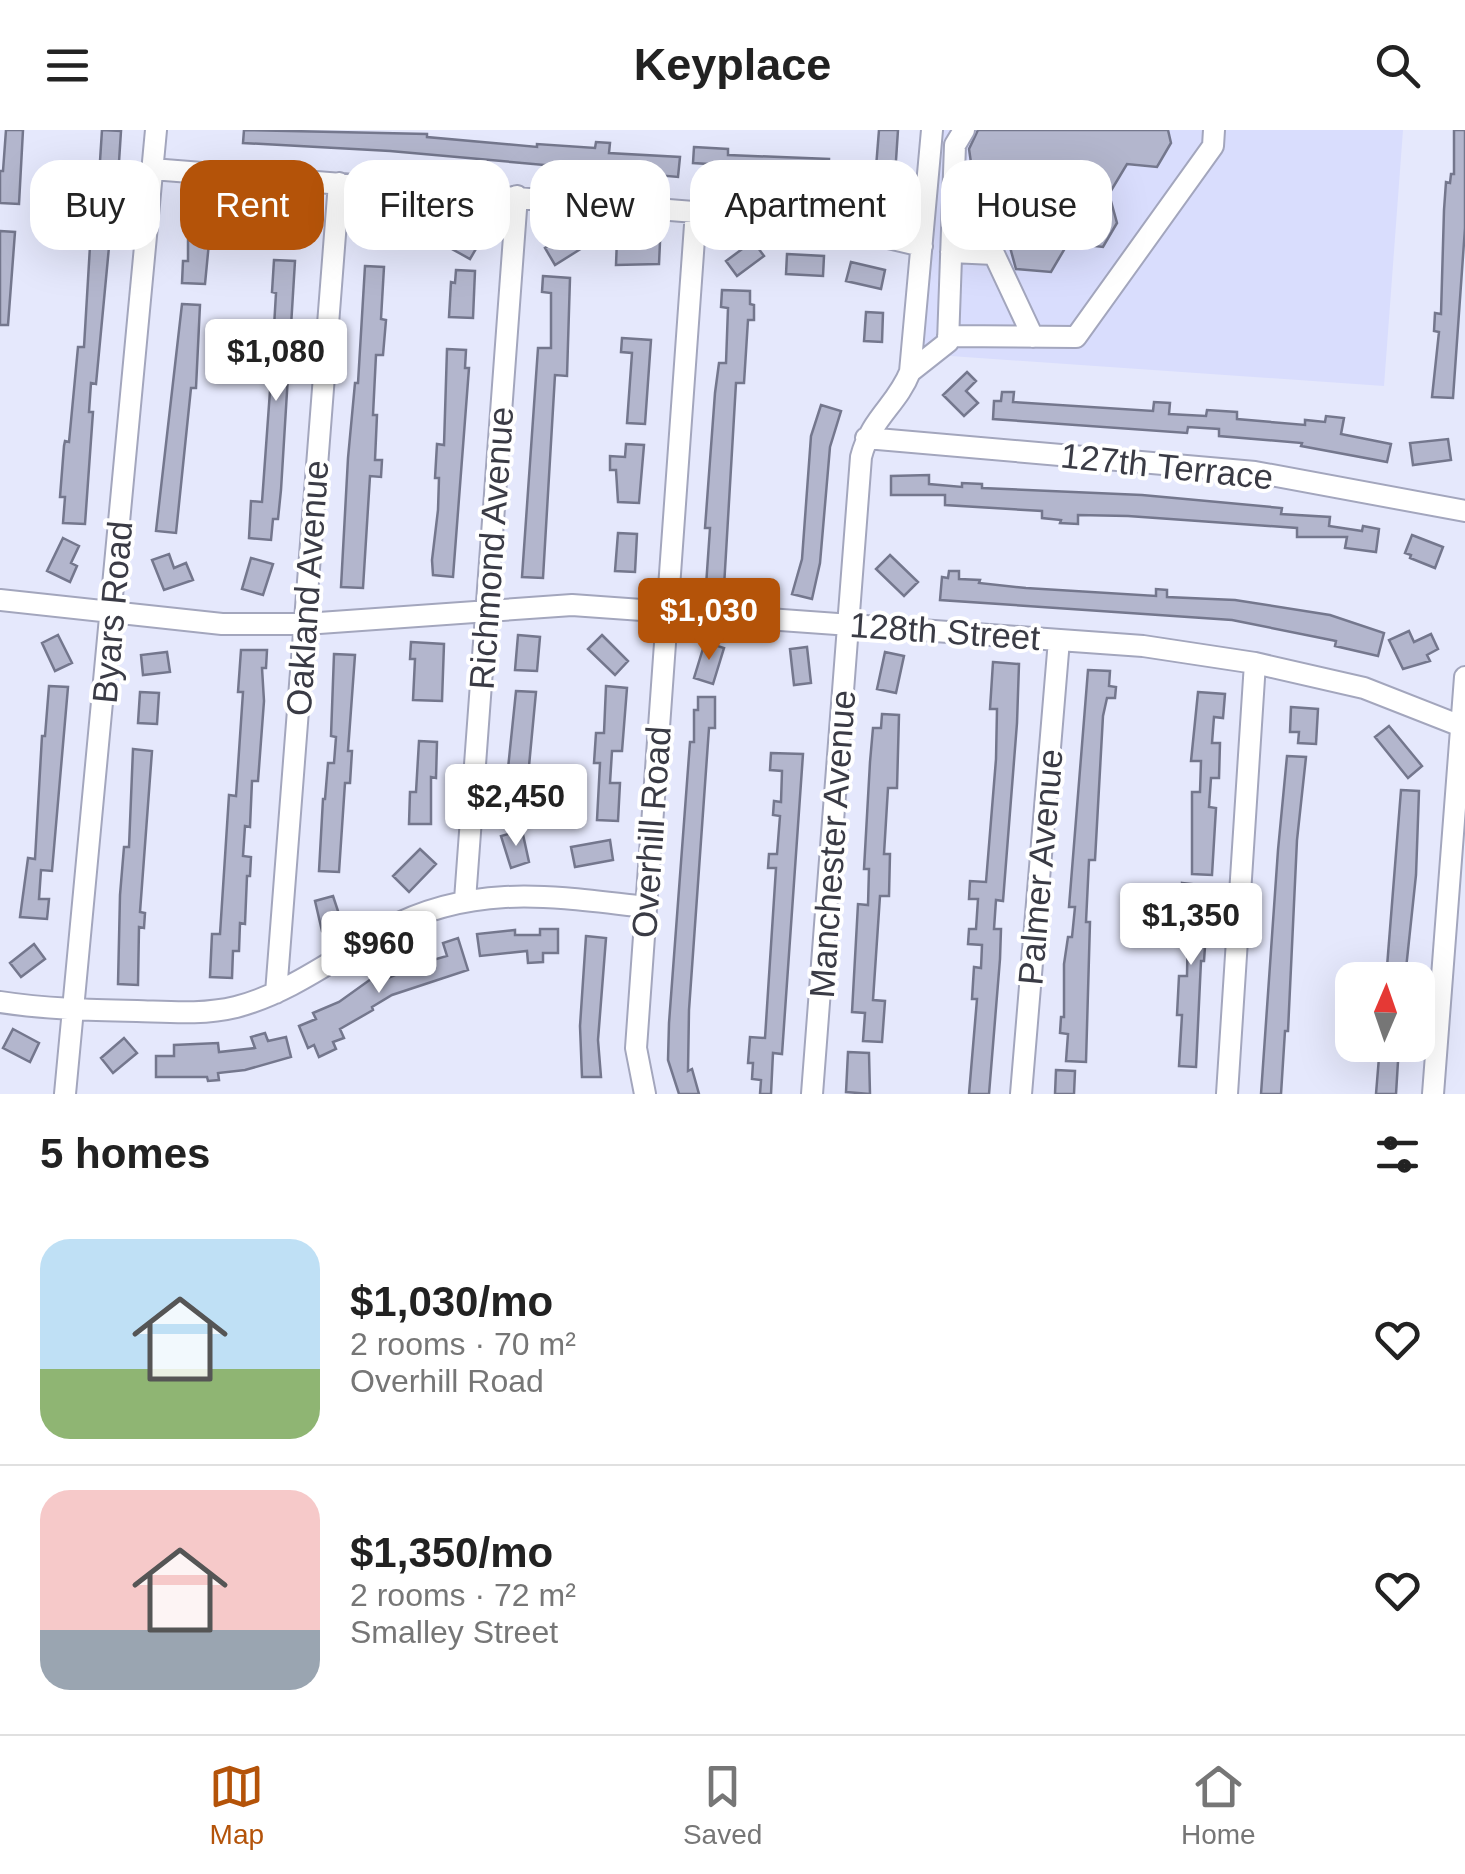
<!DOCTYPE html>
<meta charset="utf-8">
<style>
:root{--surface:#fff;--page:#f6f6f6;--text:#222;--muted:#767676;--line:#e0e0e0;--accent:#b45309}
body{margin:0;font-family:Helvetica,sans-serif;background:var(--page);color:var(--text);height:100vh;display:flex;flex-direction:column;font-size:38px;white-space:nowrap}
*{box-sizing:border-box;margin:0}
p{font-size:32px;color:var(--muted)}
.icon{flex:none;width:55px;height:55px;fill:none;stroke:currentColor;stroke-width:2;stroke-linecap:round;stroke-linejoin:round}
.map{position:relative;height:964px;overflow:hidden}
.side{display:flex;flex-direction:column;background:var(--surface);flex:1}
.side>*{flex:none}
.top-card{position:absolute;left:30px;top:30px;width:1405px;height:90px;display:flex;gap:20px}
.needle{width:65px;rotate:2deg}
.buttons{position:absolute;left:1335px;top:832px;display:grid;gap:20px}
.buttons a{display:grid;place-items:center;width:100px;height:100px;border-radius:20px;background:var(--surface);box-shadow:0 10px 40px #0002;font-size:50px}
.price{position:absolute;translate:-50% -85px;padding:0 22px;border-radius:10px;background:#fff;color:#222;font-size:32px;line-height:65px;filter:drop-shadow(0 2px 5px #0008)}
.price::after{content:'';position:absolute;left:50%;top:60px;width:30px;height:22px;margin-left:-15px;background:inherit;clip-path:polygon(0 0,100% 0,50% 100%)}
.price.current{background:var(--accent);color:#fff}
ul{padding:0;list-style:none}
li{display:flex;align-items:center;gap:30px;height:250px;padding:0 40px}
li+li{border-top:2px solid var(--line)}
li span{display:grid;place-items:center;flex:none;width:280px;height:200px;border-radius:30px;color:#555}
li>.icon{margin-inline-start:auto}
span .icon{width:120px;height:120px;fill:#fffc;stroke-width:1}
li b{font-size:42px}
h2{display:flex;justify-content:space-between;align-items:center;height:120px;padding:0 40px;font-size:42px}
.tag{padding:0 35px;border-radius:30px;background:var(--surface);box-shadow:0 10px 40px #0002;font-size:35px;line-height:90px}
.tag.current{background:var(--accent);color:#fff}
header{display:flex;justify-content:space-between;align-items:center;height:130px;padding:0 40px;background:var(--surface);font-size:45px;font-weight:700}
.menu{display:flex;justify-content:space-around;align-items:center;height:140px;border-top:2px solid var(--line);background:var(--surface);font-size:28px;color:var(--muted)}
.menu a{display:grid;justify-items:center;gap:5px}
.menu .current{color:var(--accent)}
.map>svg:first-child{display:block}
</style>
<header><svg class="icon" aria-label="menu" viewBox="0 0 24 24"><path d="M4 6h16M4 12h16M4 18h16"/></svg>Keyplace<svg class="icon" aria-label="search" viewBox="0 0 24 24"><circle cx="10" cy="10" r="6"/><path d="M15 15l6 6"/></svg></header>
<div class="map">
<svg width="1465" height="964" viewBox="0 0 1465 964">
<rect width="100%" height="100%" fill="#e5e8fc"/>
<path fill="#d9ddfd" d="M 939,0 L 1403,0 L 1384,256 L 922,224 Z"/>
<path fill="#b3b6cd" stroke="#74778d" stroke-width="2.5" d="M 6,0 L 23,0 L 19,74 L 0,73 L 0,41 L 3,41 Z
M 102,0 L 121,1 L 119,32 L 100,31 Z
M 244,0 L 427,4 L 427,7 L 537,17 L 537,14 L 595,18 L 596,12 L 610,13 L 609,23 L 680,27 L 678,47 L 390,21 L 243,13 Z
M 879,0 L 898,0 L 893,76 L 873,75 Z
M 978,0 L 1168,0 L 1171,13 L 1157,37 L 1127,34 L 1109,64 L 1117,93 L 1103,117 L 1068,113 L 1051,142 L 1016,139 L 1008,110 L 968,106 L 967,66 L 974,53 L 969,19 Z
M 1454,0 L 1465,0 L 1465,98 L 1453,268 L 1432,267 L 1439,202 L 1434,201 L 1435,183 L 1441,184 L 1444,80 L 1446,52 L 1450,53 L 1451,44 L 1454,44 Z
M 694,17 L 728,19 L 728,25 L 829,29 L 828,55 L 707,47 L 708,34 L 693,33 Z
M 95,62 L 113,64 L 111,94 L 93,93 Z
M 188,70 L 213,71 L 205,154 L 182,153 L 183,131 L 188,131 Z
M 279,77 L 302,103 L 288,115 L 265,89 Z
M 402,85 L 409,103 L 375,118 L 367,99 Z
M 441,91 L 480,112 L 470,129 L 432,108 Z
M 576,99 L 587,115 L 555,135 L 545,118 Z
M 0,101 L 15,102 L 8,195 L 0,195 Z
M 617,109 L 660,112 L 659,134 L 616,135 Z
M 753,111 L 764,126 L 737,146 L 726,131 Z
M 90,116 L 109,117 L 96,254 L 91,253 L 89,282 L 93,282 L 85,394 L 63,393 L 65,367 L 60,367 L 64,316 L 65,311 L 69,312 L 78,217 L 84,217 Z
M 787,124 L 824,126 L 823,146 L 786,144 Z
M 274,130 L 295,131 L 281,360 L 278,389 L 273,389 L 271,410 L 249,408 L 251,371 L 262,372 L 271,247 L 265,247 L 267,231 L 272,231 L 276,163 L 272,162 Z
M 851,132 L 885,140 L 881,159 L 846,151 Z
M 365,136 L 384,137 L 381,189 L 386,190 L 383,225 L 376,225 L 373,285 L 377,285 L 375,330 L 382,330 L 381,347 L 370,346 L 363,458 L 341,457 L 348,328 L 355,253 L 358,253 Z
M 456,140 L 475,141 L 473,188 L 449,187 L 451,152 L 455,153 Z
M 543,146 L 570,148 L 567,246 L 555,245 L 543,448 L 522,447 L 538,218 L 551,218 L 551,163 L 542,162 Z
M 722,160 L 750,161 L 750,174 L 754,175 L 754,190 L 748,190 L 744,253 L 736,253 L 724,457 L 706,456 L 710,398 L 705,398 L 715,263 L 719,233 L 726,233 L 728,178 L 721,177 Z
M 182,174 L 200,175 L 196,258 L 191,258 L 176,403 L 156,401 Z
M 866,182 L 883,183 L 882,212 L 864,211 Z
M 622,208 L 651,210 L 645,294 L 627,293 L 632,223 L 621,222 Z
M 447,219 L 466,220 L 465,238 L 469,238 L 453,447 L 433,445 L 432,430 L 438,380 L 439,348 L 435,348 L 437,314 L 444,315 Z
M 967,242 L 976,251 L 966,261 L 978,273 L 964,286 L 943,265 Z
M 1002,262 L 1014,262 L 1013,272 L 1153,281 L 1154,272 L 1170,273 L 1169,284 L 1206,286 L 1207,280 L 1237,282 L 1237,289 L 1305,295 L 1305,290 L 1325,292 L 1326,286 L 1344,288 L 1341,304 L 1391,314 L 1387,332 L 1301,316 L 1302,313 L 1219,306 L 1219,299 L 1188,297 L 1187,303 L 993,289 L 994,271 L 1001,271 Z
M 821,275 L 841,281 L 830,317 L 820,433 L 812,469 L 792,464 L 802,429 L 811,306 Z
M 1448,309 L 1451,330 L 1413,335 L 1410,313 Z
M 626,314 L 644,315 L 639,373 L 618,372 L 616,340 L 610,340 L 610,326 L 625,327 Z
M 929,345 L 929,354 L 962,357 L 962,353 L 982,354 L 982,358 L 1142,365 L 1282,378 L 1281,384 L 1330,387 L 1329,396 L 1362,401 L 1363,396 L 1379,399 L 1376,422 L 1345,418 L 1347,407 L 1297,407 L 1297,398 L 1128,386 L 1078,385 L 1078,394 L 1060,393 L 1061,390 L 1042,388 L 1042,381 L 945,375 L 945,365 L 891,365 L 891,346 Z
M 618,403 L 637,404 L 635,442 L 615,441 Z
M 1412,405 L 1443,417 L 1435,438 L 1410,428 L 1411,425 L 1405,423 Z
M 63,408 L 79,416 L 71,433 L 77,436 L 70,452 L 47,441 Z
M 169,424 L 174,438 L 186,433 L 193,450 L 164,460 L 152,430 Z
M 890,425 L 918,452 L 904,466 L 876,439 Z
M 251,428 L 273,434 L 263,465 L 242,459 Z
M 949,441 L 959,441 L 959,449 L 980,450 L 979,453 L 1026,458 L 1156,466 L 1156,459 L 1167,460 L 1167,467 L 1235,470 L 1330,485 L 1384,503 L 1378,526 L 1335,516 L 1336,511 L 1232,490 L 940,470 L 942,447 L 948,448 Z
M 1409,501 L 1414,512 L 1431,504 L 1438,519 L 1427,525 L 1430,531 L 1403,539 L 1389,510 Z
M 58,505 L 72,533 L 55,541 L 42,513 Z
M 518,505 L 540,507 L 537,541 L 515,540 Z
M 602,505 L 628,531 L 615,545 L 588,519 Z
M 411,512 L 444,514 L 442,571 L 413,570 L 415,529 L 410,529 Z
M 705,512 L 724,518 L 713,554 L 694,548 Z
M 807,517 L 811,553 L 794,555 L 790,519 Z
M 241,520 L 267,520 L 266,538 L 262,538 L 264,571 L 258,651 L 252,651 L 250,697 L 245,696 L 243,726 L 251,727 L 250,746 L 247,746 L 245,794 L 240,793 L 239,821 L 233,821 L 232,848 L 210,847 L 212,804 L 220,804 L 229,665 L 236,666 L 243,562 L 238,562 Z
M 167,522 L 170,542 L 143,545 L 141,525 Z
M 885,522 L 904,526 L 896,563 L 877,559 Z
M 334,524 L 355,525 L 348,621 L 352,621 L 350,653 L 345,653 L 339,742 L 319,741 L 323,669 L 325,669 L 328,633 L 334,633 L 336,607 L 331,606 Z
M 993,532 L 1019,534 L 1017,593 L 1003,771 L 996,770 L 994,799 L 1001,799 L 1000,829 L 989,964 L 969,964 L 977,869 L 972,869 L 974,837 L 981,838 L 982,815 L 968,814 L 969,799 L 976,799 L 978,769 L 969,769 L 970,751 L 986,752 L 996,629 L 997,579 L 990,579 Z
M 1088,540 L 1110,541 L 1109,556 L 1116,557 L 1115,568 L 1107,568 L 1103,586 L 1095,730 L 1089,730 L 1086,792 L 1090,792 L 1086,932 L 1066,931 L 1068,904 L 1060,903 L 1061,887 L 1064,887 L 1064,834 L 1068,807 L 1072,807 L 1075,777 L 1069,777 Z
M 49,556 L 68,557 L 52,741 L 41,740 L 39,769 L 49,769 L 47,789 L 20,787 L 28,728 L 35,729 L 42,606 L 45,606 Z
M 606,556 L 627,558 L 622,621 L 612,621 L 610,653 L 620,653 L 618,691 L 597,690 L 600,633 L 594,633 L 596,603 L 604,603 Z
M 516,561 L 536,562 L 524,689 L 503,687 Z
M 140,562 L 159,563 L 157,594 L 138,593 Z
M 1198,562 L 1225,564 L 1223,588 L 1214,587 L 1212,613 L 1220,613 L 1219,648 L 1211,648 L 1209,677 L 1216,678 L 1212,745 L 1192,744 L 1192,662 L 1200,662 L 1201,631 L 1191,631 Z
M 698,567 L 715,567 L 715,598 L 709,598 L 689,880 L 688,941 L 692,939 L 699,964 L 679,964 L 668,930 L 669,893 L 690,612 L 694,612 L 694,580 L 698,580 Z
M 1291,577 L 1318,579 L 1316,614 L 1298,613 L 1299,602 L 1290,602 Z
M 882,584 L 899,585 L 897,658 L 888,658 L 884,724 L 890,724 L 889,766 L 880,766 L 873,870 L 885,871 L 882,912 L 863,911 L 865,883 L 852,882 L 858,774 L 868,775 L 869,739 L 864,739 L 870,632 L 873,598 L 881,598 Z
M 1389,596 L 1422,636 L 1408,648 L 1375,607 Z
M 419,611 L 437,612 L 436,648 L 431,647 L 431,694 L 409,694 L 410,662 L 416,662 Z
M 133,619 L 152,621 L 140,782 L 145,783 L 144,798 L 139,797 L 138,855 L 118,854 L 120,765 L 124,717 L 129,717 Z
M 771,623 L 803,624 L 782,924 L 773,923 L 771,964 L 760,964 L 761,950 L 752,949 L 753,933 L 748,933 L 750,907 L 765,908 L 776,738 L 768,738 L 769,724 L 777,724 L 780,686 L 773,685 L 774,671 L 781,672 L 782,641 L 770,640 Z
M 1287,626 L 1306,627 L 1297,710 L 1288,901 L 1285,901 L 1281,964 L 1261,964 L 1278,720 Z
M 1401,660 L 1419,661 L 1416,745 L 1406,839 L 1387,837 Z
M 522,700 L 529,732 L 511,738 L 501,706 Z
M 610,710 L 613,730 L 575,737 L 571,717 Z
M 420,719 L 436,734 L 409,762 L 393,746 Z
M 1182,753 L 1201,755 L 1199,772 L 1208,773 L 1204,831 L 1201,831 L 1196,937 L 1179,936 L 1182,885 L 1177,885 L 1179,846 L 1187,846 L 1188,792 L 1170,787 L 1172,768 L 1181,769 Z
M 333,766 L 343,796 L 322,801 L 315,771 Z
M 540,799 L 558,799 L 558,823 L 543,823 L 543,832 L 528,833 L 527,821 L 480,826 L 477,804 L 515,800 L 515,805 L 540,805 Z
M 586,806 L 606,808 L 598,910 L 601,947 L 582,947 L 580,896 Z
M 458,808 L 468,840 L 392,865 L 372,877 L 373,880 L 340,899 L 344,908 L 333,912 L 336,919 L 319,927 L 314,915 L 308,918 L 299,896 L 316,889 L 313,883 L 339,872 L 371,849 L 374,854 L 402,842 L 398,832 L 415,825 L 419,834 L 447,826 L 443,813 Z
M 34,814 L 45,829 L 21,847 L 10,833 Z
M 13,899 L 39,913 L 30,932 L 3,918 Z
M 265,903 L 268,911 L 286,907 L 291,927 L 245,940 L 218,943 L 219,950 L 208,951 L 207,947 L 156,947 L 156,926 L 174,926 L 174,915 L 218,913 L 219,922 L 255,918 L 251,907 Z
M 124,908 L 137,923 L 113,943 L 101,928 Z
M 1380,915 L 1399,915 L 1396,964 L 1376,964 Z
M 848,922 L 869,923 L 870,964 L 846,962 Z
M 1056,940 L 1075,941 L 1074,964 L 1055,964 Z"/>
<g fill="none" stroke-linecap="round" stroke-linejoin="round">
<g stroke="#a3a6bd" stroke-width="24">
<path id="minor" d="M 152,39 L 821,92 L 922,116
M 951,122 L 994,124 L 1033,207
M 948,206 L 1076,207 L 1213,16 L 1214,0
M 910,242 L 948,212 L 955,15 L 964,0
M 866,308 L 1255,342 L 1465,381
M 0,470 L 222,494 L 305,494 L 572,475 L 1143,516 L 1255,533 L 1364,558 L 1461,596
M 465,770 L 517,66
M 276,863 L 339,53
M 0,872 C 45,879 91,880 137,881 C 170,882 203,885 236,877 C 290,863 336,827 385,800 C 473,753 551,766 645,777
M 65,964 L 156,0
M 645,964 L 636,918 L 696,81
M 812,964 L 861,327 C 871,288 897,275 910,242 L 932,0
M 1021,964 L 1059,510
M 1227,964 L 1255,533
M 1433,964 L 1465,547"/>
</g>
<use href="#minor" stroke="#fff" stroke-width="20"/>
</g>
<g text-anchor="middle" dominant-baseline="central" stroke-width="8" stroke-linejoin="round" paint-order="stroke">
<g font-size="35" fill="#3a3b45" stroke="#fff">
<text transform="translate(1167 336) rotate(6)">127th Terrace</text>
<text transform="translate(491 418) rotate(-86)">Richmond Avenue</text>
<text transform="translate(307 458) rotate(-86)">Oakland Avenue</text>
<text transform="translate(112 482) rotate(-85)">Byars Road</text>
<text transform="translate(945 501) rotate(4)">128th Street</text>
<text transform="translate(651 702) rotate(-86)">Overhill Road</text>
<text transform="translate(832 714) rotate(-86)">Manchester Avenue</text>
<text transform="translate(1040 737) rotate(-85)">Palmer Avenue</text>
</g>
</g>
</svg>
<div class="buttons">
<a><svg class="needle" viewBox="-14 -14 28 28"><path d="M0-13l5 13h-10z" fill="#e53935"/><path d="M0 13l5-13h-10z" fill="#767676"/></svg></a>
</div>
<b class="price" style="left:276px;top:274px">$1,080</b>
<b class="price current" style="left:709px;top:533px">$1,030</b>
<b class="price" style="left:516px;top:719px">$2,450</b>
<b class="price" style="left:1191px;top:838px">$1,350</b>
<b class="price" style="left:379px;top:866px">$960</b>
<div class="top-card">
<a class="tag">Buy</a>
<a class="tag current">Rent</a>
<a class="tag">Filters</a>
<a class="tag">New</a>
<a class="tag">Apartment</a>
<a class="tag">House</a>
</div>
</div>
<section class="side">
<h2>5 homes<svg class="icon" aria-label="filters" viewBox="0 0 24 24"><path d="M4 7h16M4 17h16"/><circle cx="9" cy="7" r="2"/><circle cx="15" cy="17" r="2"/></svg></h2>
<ul>
<li><span style="background:linear-gradient(#bfe0f5 65%,#8fb573 0)"><svg class="icon" aria-label="home" viewBox="0 0 24 24"><path d="M3 11l9-7 9 7M6 9v11h12V9"/></svg></span><div><b>$1,030/mo</b><p>2 rooms · 70 m²</p><p>Overhill Road</p></div><svg class="icon" aria-label="heart" viewBox="0 0 24 24"><path d="M12 20l-8-8c-3-5 5-10 8-4 3-6 11-1 8 4z"/></svg></li>
<li><span style="background:linear-gradient(#f6c9c9 70%,#9aa5b1 0)"><svg class="icon" aria-label="home" viewBox="0 0 24 24"><path d="M3 11l9-7 9 7M6 9v11h12V9"/></svg></span><div><b>$1,350/mo</b><p>2 rooms · 72 m²</p><p>Smalley Street</p></div><svg class="icon" aria-label="heart" viewBox="0 0 24 24"><path d="M12 20l-8-8c-3-5 5-10 8-4 3-6 11-1 8 4z"/></svg></li>
</ul>
</section>
<nav class="menu">
<a class="current"><svg class="icon" aria-label="map" viewBox="0 0 24 24"><path d="M3 6l6-2 6 2 6-2v14l-6 2-6-2-6 2zM9 4v14M15 6v14"/></svg>Map</a>
<a><svg class="icon" aria-label="saved" viewBox="0 0 24 24"><path d="M7 4h10v16l-5-4-5 4z"/></svg>Saved</a>
<a><svg class="icon" aria-label="home" viewBox="0 0 24 24"><path d="M3 11l9-7 9 7M6 9v11h12V9"/></svg>Home</a>
</nav>
